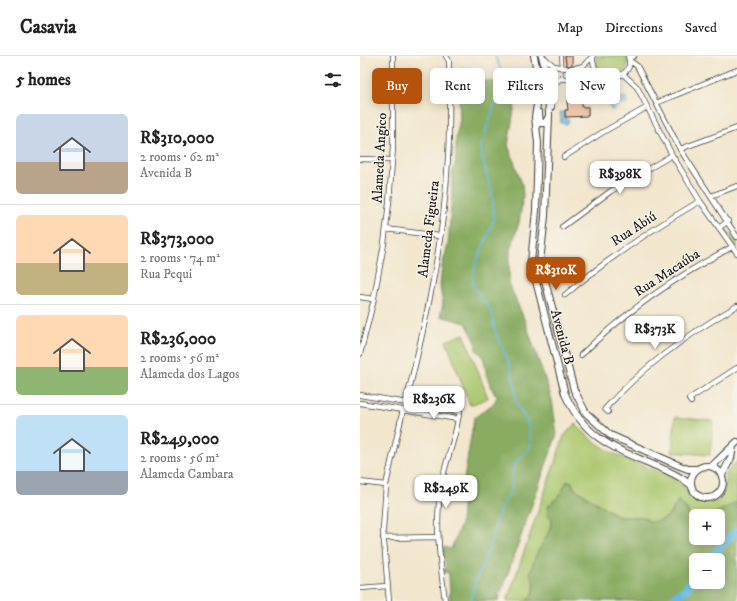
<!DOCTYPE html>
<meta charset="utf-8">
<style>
:root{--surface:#fff;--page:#f2f2f2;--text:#222;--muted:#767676;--line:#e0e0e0;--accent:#b45309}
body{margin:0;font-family:"IM FELL DW Pica",serif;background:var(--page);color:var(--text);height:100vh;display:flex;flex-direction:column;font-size:15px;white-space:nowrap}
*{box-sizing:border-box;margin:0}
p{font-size:13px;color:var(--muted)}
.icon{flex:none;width:22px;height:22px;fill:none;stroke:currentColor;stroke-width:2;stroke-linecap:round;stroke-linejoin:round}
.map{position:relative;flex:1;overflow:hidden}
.details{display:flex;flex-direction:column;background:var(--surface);width:360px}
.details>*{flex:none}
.guide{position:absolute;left:12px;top:12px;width:305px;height:36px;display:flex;gap:8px}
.controls{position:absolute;left:329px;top:453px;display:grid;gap:8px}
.controls a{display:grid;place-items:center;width:36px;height:36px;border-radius:6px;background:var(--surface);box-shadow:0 2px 10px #0003;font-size:20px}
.price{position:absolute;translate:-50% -34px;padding:0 9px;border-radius:8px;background:#fff;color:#222;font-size:13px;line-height:26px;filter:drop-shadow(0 1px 2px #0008)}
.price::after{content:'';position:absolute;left:50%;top:24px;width:12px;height:9px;margin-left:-6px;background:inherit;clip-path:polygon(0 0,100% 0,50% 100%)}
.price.on{background:var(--accent);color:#fff}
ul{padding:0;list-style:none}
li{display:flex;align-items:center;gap:12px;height:100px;padding:0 16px}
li+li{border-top:1px solid var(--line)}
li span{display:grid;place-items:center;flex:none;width:112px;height:80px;border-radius:6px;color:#555}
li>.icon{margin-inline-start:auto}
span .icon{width:48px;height:48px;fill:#fffc;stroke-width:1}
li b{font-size:17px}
h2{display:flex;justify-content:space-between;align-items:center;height:48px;padding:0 16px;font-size:17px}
.pill{padding:0 14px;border-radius:6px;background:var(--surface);box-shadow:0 2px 10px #0003;font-size:14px;line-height:36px}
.pill.on{background:var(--accent);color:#fff}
header{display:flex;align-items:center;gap:24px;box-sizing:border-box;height:56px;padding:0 20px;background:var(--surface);border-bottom:1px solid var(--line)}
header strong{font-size:19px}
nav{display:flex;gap:22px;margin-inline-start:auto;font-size:14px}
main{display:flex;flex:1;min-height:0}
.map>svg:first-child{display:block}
</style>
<header>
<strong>Casavia</strong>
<nav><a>Map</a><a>Directions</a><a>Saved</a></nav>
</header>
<main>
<section class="details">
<h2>5 homes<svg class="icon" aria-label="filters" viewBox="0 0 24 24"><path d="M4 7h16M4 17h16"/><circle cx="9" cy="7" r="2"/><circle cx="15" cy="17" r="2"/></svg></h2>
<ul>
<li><span style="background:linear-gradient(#c9d6e8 60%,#b9a48a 0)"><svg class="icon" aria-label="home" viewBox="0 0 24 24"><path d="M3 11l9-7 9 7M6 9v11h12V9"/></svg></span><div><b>R$310,000</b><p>2 rooms · 62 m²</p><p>Avenida B</p></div></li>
<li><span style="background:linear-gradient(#ffd9b3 60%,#c2b280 0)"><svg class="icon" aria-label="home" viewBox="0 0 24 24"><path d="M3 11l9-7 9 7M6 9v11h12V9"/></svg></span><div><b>R$373,000</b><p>2 rooms · 74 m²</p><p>Rua Pequi</p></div></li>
<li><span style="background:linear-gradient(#ffd9b3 65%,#8fb573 0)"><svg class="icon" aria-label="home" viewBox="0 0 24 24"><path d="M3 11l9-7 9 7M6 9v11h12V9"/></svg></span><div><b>R$236,000</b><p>2 rooms · 56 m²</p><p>Alameda dos Lagos</p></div></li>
<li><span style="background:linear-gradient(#bfe0f5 70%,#9aa5b1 0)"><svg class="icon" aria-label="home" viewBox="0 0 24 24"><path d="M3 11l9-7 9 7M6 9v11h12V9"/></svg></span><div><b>R$249,000</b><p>2 rooms · 56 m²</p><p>Alameda Cambara</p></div></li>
</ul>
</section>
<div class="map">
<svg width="377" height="545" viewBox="0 0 377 545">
<rect width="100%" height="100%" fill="#f7f3e8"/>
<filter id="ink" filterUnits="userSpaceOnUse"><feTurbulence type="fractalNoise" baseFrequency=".025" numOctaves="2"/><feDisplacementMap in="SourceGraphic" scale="8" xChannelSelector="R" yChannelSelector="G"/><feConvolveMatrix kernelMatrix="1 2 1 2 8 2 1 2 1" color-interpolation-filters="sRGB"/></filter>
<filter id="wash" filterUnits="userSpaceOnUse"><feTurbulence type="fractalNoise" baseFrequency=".012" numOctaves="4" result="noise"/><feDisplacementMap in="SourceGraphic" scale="16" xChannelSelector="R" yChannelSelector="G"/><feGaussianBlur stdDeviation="0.9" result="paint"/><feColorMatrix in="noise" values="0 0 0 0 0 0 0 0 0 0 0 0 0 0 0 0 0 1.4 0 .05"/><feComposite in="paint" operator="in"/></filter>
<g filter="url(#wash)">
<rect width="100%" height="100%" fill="#f2e6cd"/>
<path fill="#acc86f" stroke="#647246" d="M 236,0 L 266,0 C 274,21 247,23 236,10 Z
M 367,174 L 377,186 L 377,193 L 364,175 Z
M 104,278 L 128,342 L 110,349 L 86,285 Z
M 315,361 L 353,365 L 350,399 L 312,396 Z
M 215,368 L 232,384 L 252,397 L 319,424 L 329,439 L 335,444 L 343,447 L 358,445 C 367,434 362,426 366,418 C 369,413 374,409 377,405 L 377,447 L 350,460 L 336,460 L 336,467 L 332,470 L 329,469 L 328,466 L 330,461 L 327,453 L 319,444 L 305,465 L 292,467 L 283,461 L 260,461 L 214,432 L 212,426 L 208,425 L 192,464 L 175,527 L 174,538 L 168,545 L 147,545 L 204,380 Z"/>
<path fill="#89ac62" stroke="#52643f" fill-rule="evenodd" d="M 103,12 L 110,22 L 155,30 L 157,36 L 148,89 L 162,128 L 163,140 L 159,167 L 150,194 L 149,228 L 165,265 L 192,344 L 197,378 L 138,545 L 90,545 L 89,517 L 84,516 L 86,509 L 82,493 L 84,491 L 91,493 L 101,468 L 104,423 L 114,362 L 134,347 L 138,339 L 134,337 C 131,330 127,323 126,316 C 124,306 125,300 116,294 L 115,284 L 106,267 L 80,260 L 83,249 L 80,230 L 82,210 L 88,189 L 92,140 L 92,118 L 96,105 L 96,81 L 100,63 L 98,17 Z
M 207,425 L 212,426 L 213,432 L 259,461 L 283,461 L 291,466 C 308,464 310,459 318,444 L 326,453 L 330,461 L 328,466 L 329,469 L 336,467 L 336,482 L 358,482 L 358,460 L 349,460 L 377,446 L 377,545 L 167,545 C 176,535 176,530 170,518 C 172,512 173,505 176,499 C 182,487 190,478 192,463 L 187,457 L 189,449 L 199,440 ZM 336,504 L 358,504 L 358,526 L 336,526 Z"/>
<path fill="#66bae2" stroke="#416b7f" d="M 256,41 L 267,42 L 268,47 L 264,49 L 258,47 L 255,53 L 251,54 L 249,50 Z
M 200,56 L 204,56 L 205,62 L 209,64 L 207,68 L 201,67 Z"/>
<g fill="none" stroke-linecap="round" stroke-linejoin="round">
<path stroke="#66bae2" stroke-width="1.5" d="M 111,545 L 115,526 L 132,487 L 136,462 L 151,435 L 154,408 L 170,392 L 171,387 L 167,365 L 156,347 L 155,328 L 147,302 L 135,275 L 132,257 L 115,233 L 113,227 L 115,210 L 134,164 L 132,138 L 122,102 L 121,89 L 139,36 L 141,14 L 135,0"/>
<path stroke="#66bae2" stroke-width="9" d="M 350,504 L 364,486 L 377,475
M 310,545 L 326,533 L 336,521"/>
</g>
<g id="blocks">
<path fill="#eca37a" d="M 205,0 L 212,0 L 212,9 L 209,10 L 206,8 Z
M 210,41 L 215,41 L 215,43 L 222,44 L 222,51 L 228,51 L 228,60 L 205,61 L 205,54 L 208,54 L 207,45 L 209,45 Z"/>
</g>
</g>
<g filter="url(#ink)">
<use href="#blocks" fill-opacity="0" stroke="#3c3a37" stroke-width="1"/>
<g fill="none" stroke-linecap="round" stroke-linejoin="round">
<g stroke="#3c3a37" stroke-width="3.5">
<path id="lane" d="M 201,0 L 202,23"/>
</g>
<g stroke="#3c3a37" stroke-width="6">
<path id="street" d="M 182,0 L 194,10 L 206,12
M 233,0 C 230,30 278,25 268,0
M 269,2 L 274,0
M 269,4 L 277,10 L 320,93 L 377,181
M 212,13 L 223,10 L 233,0
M 263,18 L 277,31 L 312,99 L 340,145 L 377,197
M 213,22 L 245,20
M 296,47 L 377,14
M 192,51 L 193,29 L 200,23 L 207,23
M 320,93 L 377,72
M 204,101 L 243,76 L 286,52
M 0,103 L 31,104
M 351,140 L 377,130
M 202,171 L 251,135 L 312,99
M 359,172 L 368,165
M 26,173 L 80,180
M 205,239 C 247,203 292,173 340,145
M 0,241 L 13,243
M 0,298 L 13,247 L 24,188 L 29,147 L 33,91 L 33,0
M 221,299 C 266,255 317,220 372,191
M 0,339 L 100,356 L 98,363 L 0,347
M 46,346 C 66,266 84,185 88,102 C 90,70 89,37 89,5 L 86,0
M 331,346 L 329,343 L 377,312
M 248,356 L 245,353 C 282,311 328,278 377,250
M 0,426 L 26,429
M 23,482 L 78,481
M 0,532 L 27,530
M 29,545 L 23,474 L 26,429 L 43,354
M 85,545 C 80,505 74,465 82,425 C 86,404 95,384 98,363"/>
</g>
<g stroke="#3c3a37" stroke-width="8">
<path id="secondary" d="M 174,0 L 180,30 L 175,61 L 178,87 L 176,155 L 171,206 L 205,338 C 225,383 254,392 296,410 C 309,415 320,420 331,429
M 182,0 L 188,24 L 189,60 L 185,160 L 180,206 L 214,334 L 226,357 L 250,379 L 320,410 L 328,413 L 336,413
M 179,57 L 180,67 L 185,67 L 188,62
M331 426a16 16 0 1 1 32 0a16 16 0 1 1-32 0Z
M 352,410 L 377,386
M 362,419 L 371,402 L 373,390"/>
</g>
<use href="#lane" stroke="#fff" stroke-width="2"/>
<use href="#street" stroke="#fff" stroke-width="4.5"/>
<use href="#secondary" stroke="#fff" stroke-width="6"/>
</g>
</g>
<g text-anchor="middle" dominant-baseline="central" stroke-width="3" stroke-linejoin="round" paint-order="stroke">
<g font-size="14" fill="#1c1c1c" stroke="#f7f3e8">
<text transform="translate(20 102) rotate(-87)">Alameda Angico</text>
<text transform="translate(69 173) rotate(-83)">Alameda Figueira</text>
<text transform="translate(274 173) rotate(-33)">Rua Abiú</text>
<text transform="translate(307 217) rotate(-33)">Rua Macaúba</text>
<text transform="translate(202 281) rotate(75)">Avenida B</text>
</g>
</g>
</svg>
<div class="controls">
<a>+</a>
<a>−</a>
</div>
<b class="price" style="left:260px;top:139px">R$398K</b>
<b class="price on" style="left:196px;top:235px">R$310K</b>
<b class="price" style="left:295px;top:294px">R$373K</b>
<b class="price" style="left:74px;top:364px">R$236K</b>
<b class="price" style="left:86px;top:453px">R$249K</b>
<div class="guide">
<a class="pill on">Buy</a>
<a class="pill">Rent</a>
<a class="pill">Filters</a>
<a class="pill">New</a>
</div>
</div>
</main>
